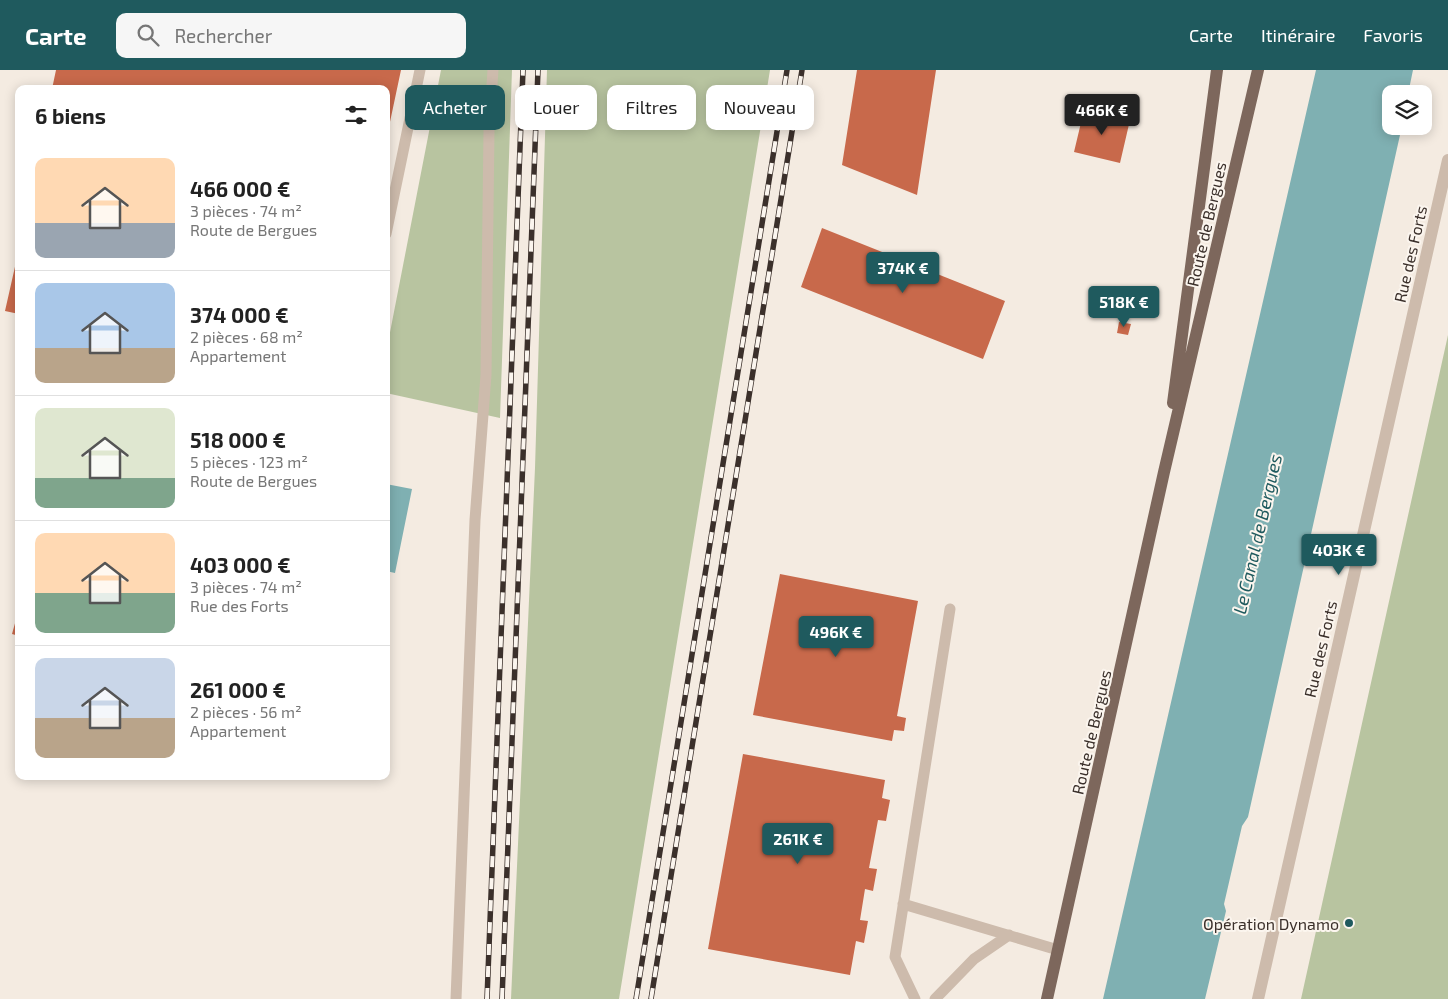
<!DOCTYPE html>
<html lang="fr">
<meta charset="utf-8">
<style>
:root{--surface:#fff;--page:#f6f6f6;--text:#222;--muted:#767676;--line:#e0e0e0;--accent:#1f5a5e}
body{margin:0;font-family:"Exo 2",sans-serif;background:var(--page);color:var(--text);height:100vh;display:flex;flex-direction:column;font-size:19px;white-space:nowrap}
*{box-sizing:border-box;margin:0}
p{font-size:16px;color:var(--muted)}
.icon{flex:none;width:28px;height:28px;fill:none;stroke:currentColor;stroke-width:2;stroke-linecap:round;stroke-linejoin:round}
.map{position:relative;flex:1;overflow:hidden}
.side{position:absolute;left:15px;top:15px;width:375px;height:695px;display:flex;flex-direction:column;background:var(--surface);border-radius:10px;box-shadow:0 2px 12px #0003}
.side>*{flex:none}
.hud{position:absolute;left:405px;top:15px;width:475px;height:45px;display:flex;gap:10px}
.fabs{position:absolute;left:1382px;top:15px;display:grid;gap:10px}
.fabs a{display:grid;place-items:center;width:50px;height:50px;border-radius:10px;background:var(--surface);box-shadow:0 2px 12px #0003;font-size:25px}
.price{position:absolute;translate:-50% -42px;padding:0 11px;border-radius:5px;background:var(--accent);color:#fff;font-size:16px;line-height:32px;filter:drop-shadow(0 1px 2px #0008)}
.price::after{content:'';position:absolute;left:50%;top:30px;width:15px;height:11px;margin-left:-8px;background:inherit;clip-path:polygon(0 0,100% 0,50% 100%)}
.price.active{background:#222;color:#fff}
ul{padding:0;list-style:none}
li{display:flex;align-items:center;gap:15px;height:125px;padding:0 20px}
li+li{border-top:1px solid var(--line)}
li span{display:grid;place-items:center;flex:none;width:140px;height:100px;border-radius:10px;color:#555}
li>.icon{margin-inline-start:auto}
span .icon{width:60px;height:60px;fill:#fffc;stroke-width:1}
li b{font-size:21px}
h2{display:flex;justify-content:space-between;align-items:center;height:60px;padding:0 20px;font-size:21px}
.tag{padding:0 18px;border-radius:10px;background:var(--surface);box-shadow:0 2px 12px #0003;font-size:18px;line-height:45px}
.tag.active{background:var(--accent);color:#fff}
header{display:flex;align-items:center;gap:30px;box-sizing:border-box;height:70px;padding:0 25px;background:var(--accent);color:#fff}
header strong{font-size:24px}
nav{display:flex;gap:28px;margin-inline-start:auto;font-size:18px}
.search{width:350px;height:45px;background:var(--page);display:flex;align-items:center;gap:12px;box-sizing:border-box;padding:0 18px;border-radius:10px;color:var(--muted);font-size:19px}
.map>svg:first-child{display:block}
</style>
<header>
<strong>Carte</strong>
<div class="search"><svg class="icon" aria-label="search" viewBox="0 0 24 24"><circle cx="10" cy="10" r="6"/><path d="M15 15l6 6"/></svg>Rechercher</div>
<nav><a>Carte</a><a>Itinéraire</a><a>Favoris</a></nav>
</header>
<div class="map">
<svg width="1448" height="929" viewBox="0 0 1448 929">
<rect width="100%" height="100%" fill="#f4ebe1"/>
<path fill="#b8c4a0" d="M 441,0 L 512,0 L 500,348 L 386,323 L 386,283 Z
M 547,0 L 770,0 L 619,929 L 511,929 L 535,398 Z
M 1448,265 L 1448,929 L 1301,929 Z"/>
<path fill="#7fb0b2" d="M 1316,0 L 1413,0 L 1408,24 L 1391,24 L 1391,56 L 1402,56 L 1248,747 L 1242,756 L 1224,834 L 1226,841 L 1205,929 L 1103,929 Z
M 386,414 L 412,419 L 395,503 L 386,501 Z"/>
<path fill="#c8694b" d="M 56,0 L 401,0 L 387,66 L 386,19 L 52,19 Z
M 857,0 L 936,0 L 917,125 L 842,95 Z
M 1084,40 L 1130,50 L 1120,93 L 1074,82 Z
M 822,158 L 1005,231 L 983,289 L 801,217 Z
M 19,179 L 19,244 L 5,241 Z
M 1119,252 L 1131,254 L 1128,265 L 1117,263 Z
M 780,504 L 918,531 L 897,646 L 906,648 L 904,661 L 894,660 L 892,671 L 753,645 Z
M 19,539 L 19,566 L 12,564 Z
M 743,684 L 885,710 L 882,728 L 890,730 L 886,751 L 878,750 L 869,798 L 877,799 L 873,821 L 865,819 L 860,850 L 868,851 L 864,873 L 856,871 L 850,905 L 708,879 Z"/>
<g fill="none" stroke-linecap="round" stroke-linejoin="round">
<path stroke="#cdbbac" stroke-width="11" d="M 386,164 L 420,0
M 903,834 L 1058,880
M 456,929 L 475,450 L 486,305 L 489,60 L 493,0
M 915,929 L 895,887 L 950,539
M 935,929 L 974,889 L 1009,865"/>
<path stroke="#cdbbac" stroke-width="12" d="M 1258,929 L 1448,90"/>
<path stroke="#7d675c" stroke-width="12" d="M 1173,333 L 1217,0
M 1047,929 L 1164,402 L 1258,0"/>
<g stroke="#3b302b" stroke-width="5.5">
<path id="rail" d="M 487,929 L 523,0
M 502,929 L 538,0
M 636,929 L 787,0
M 651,929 L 802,0"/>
</g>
<use href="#rail" stroke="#fbf5ee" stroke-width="4" stroke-dasharray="11" stroke-linecap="butt"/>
</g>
<circle fill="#1f5a5e" stroke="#fbf5ee" stroke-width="2" cx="1349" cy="853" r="5"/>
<g text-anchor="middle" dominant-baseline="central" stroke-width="4" stroke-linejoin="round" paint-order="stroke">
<g font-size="16" fill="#3b302b" stroke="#fbf5ee">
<text transform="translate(1206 154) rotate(-77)">Route de Bergues</text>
<text transform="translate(1410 184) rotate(-77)">Rue des Forts</text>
<text transform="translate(1320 579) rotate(-77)">Rue des Forts</text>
<text transform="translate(1091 662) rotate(-77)">Route de Bergues</text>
</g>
<g font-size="16" fill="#3b302b" stroke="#fbf5ee" text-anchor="end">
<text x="1339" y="853">Opération Dynamo</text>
</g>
<g font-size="18" font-style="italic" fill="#1f5a5e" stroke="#fbf5ee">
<text transform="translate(1257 464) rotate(-77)">Le Canal de Bergues</text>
</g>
</g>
</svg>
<div class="fabs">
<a><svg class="icon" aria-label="layers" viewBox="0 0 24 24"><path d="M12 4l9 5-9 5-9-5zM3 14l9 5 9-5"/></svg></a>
</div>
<b class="price active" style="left:1102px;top:66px">466K €</b>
<b class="price" style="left:903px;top:224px">374K €</b>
<b class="price" style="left:1124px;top:258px">518K €</b>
<b class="price" style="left:1339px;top:506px">403K €</b>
<b class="price" style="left:836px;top:588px">496K €</b>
<b class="price" style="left:798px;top:795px">261K €</b>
<div class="hud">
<a class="tag active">Acheter</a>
<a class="tag">Louer</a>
<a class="tag">Filtres</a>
<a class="tag">Nouveau</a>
</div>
<section class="side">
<h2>6 biens<svg class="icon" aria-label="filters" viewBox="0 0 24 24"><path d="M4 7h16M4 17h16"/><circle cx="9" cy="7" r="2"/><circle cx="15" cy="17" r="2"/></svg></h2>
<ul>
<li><span style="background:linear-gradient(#ffd9b3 65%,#9aa5b1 0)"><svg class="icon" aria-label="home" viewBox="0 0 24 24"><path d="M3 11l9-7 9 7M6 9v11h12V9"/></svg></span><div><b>466 000 €</b><p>3 pièces · 74 m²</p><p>Route de Bergues</p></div></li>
<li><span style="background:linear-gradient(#a9c7e8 65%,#b9a48a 0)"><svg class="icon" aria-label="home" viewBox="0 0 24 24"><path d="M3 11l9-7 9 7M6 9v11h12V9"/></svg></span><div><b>374 000 €</b><p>2 pièces · 68 m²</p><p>Appartement</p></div></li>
<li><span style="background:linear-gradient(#dfe7d0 70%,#7fa58c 0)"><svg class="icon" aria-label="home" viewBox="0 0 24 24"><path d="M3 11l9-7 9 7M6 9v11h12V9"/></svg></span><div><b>518 000 €</b><p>5 pièces · 123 m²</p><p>Route de Bergues</p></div></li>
<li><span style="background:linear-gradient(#ffd9b3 60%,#7fa58c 0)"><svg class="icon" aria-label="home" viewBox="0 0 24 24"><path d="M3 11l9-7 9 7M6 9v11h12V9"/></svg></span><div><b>403 000 €</b><p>3 pièces · 74 m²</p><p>Rue des Forts</p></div></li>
<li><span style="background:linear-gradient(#c9d6e8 60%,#b9a48a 0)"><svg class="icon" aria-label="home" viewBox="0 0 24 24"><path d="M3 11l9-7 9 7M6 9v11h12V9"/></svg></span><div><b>261 000 €</b><p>2 pièces · 56 m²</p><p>Appartement</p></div></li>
</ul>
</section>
</div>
